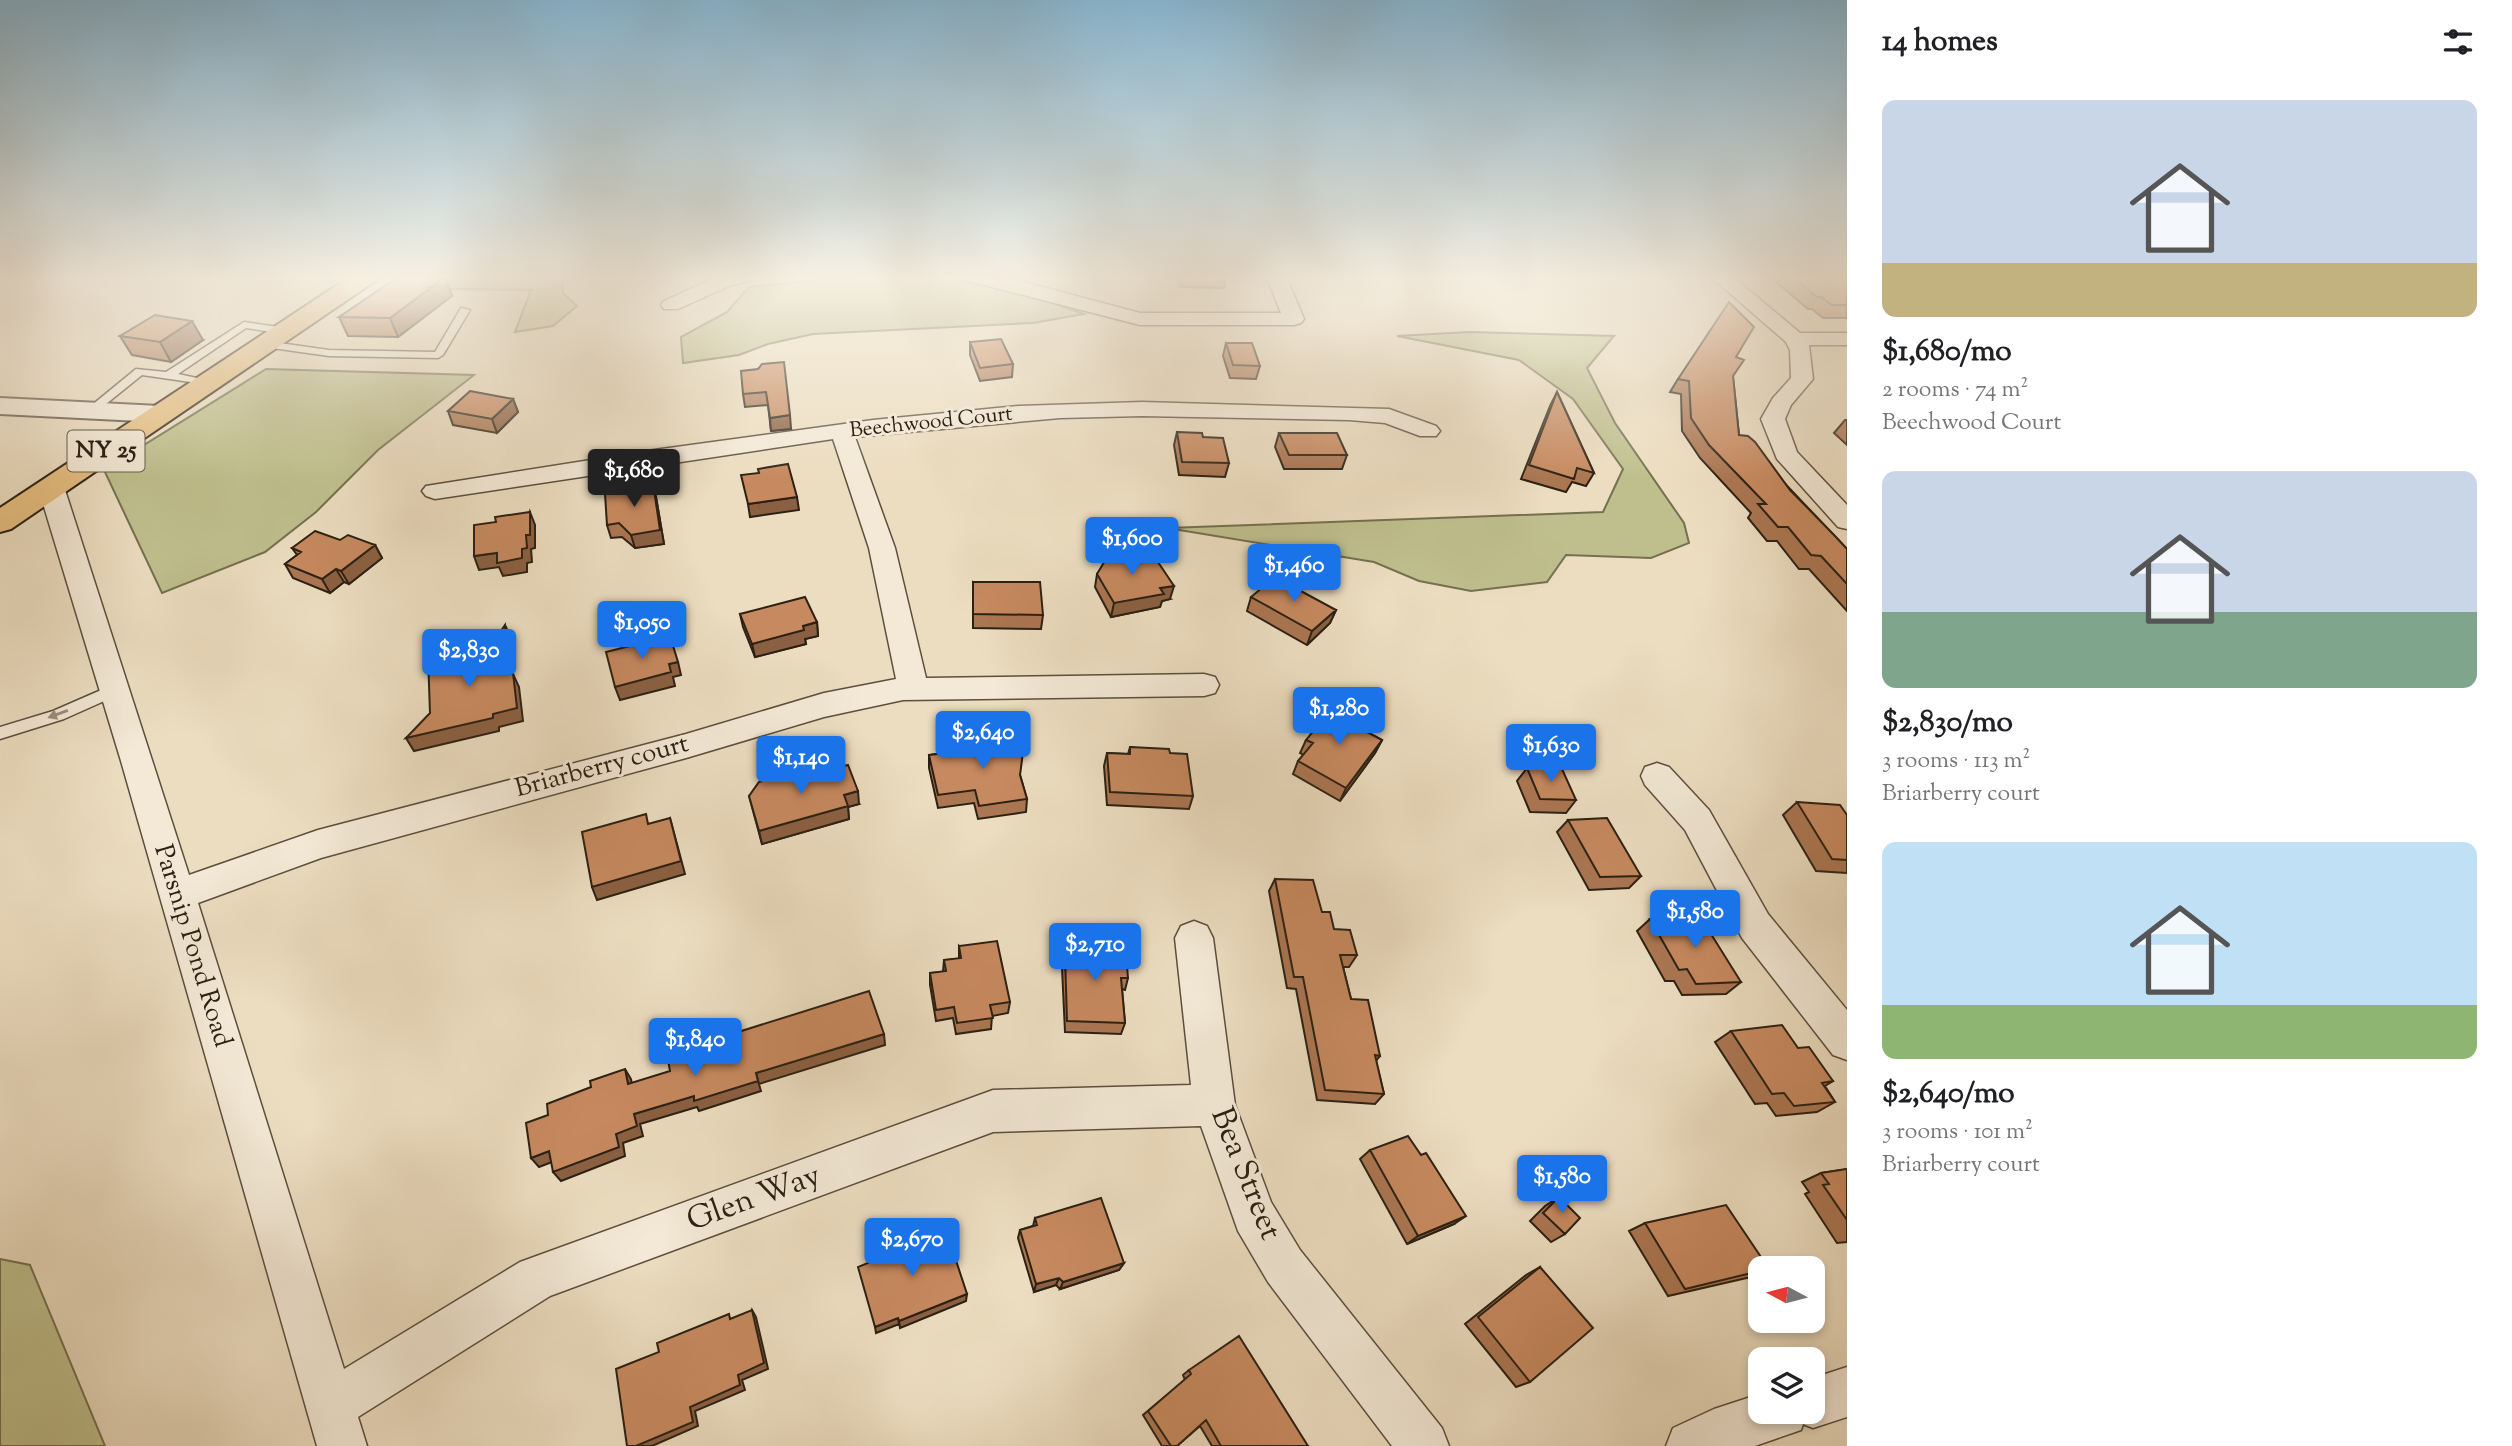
<!DOCTYPE html>
<meta charset="utf-8">
<style>
:root{--surface:#fff;--page:#f2f2f2;--text:#202124;--muted:#757577;--accent:#1a73e8}
body{margin:0;font-family:"Sorts Mill Goudy",serif;background:var(--page);color:var(--text);height:100vh;display:flex;flex-direction:column;font-size:26px;white-space:nowrap}
*{box-sizing:border-box;margin:0}
p{font-size:23px;color:var(--muted)}
.icon{flex:none;width:38px;height:38px;fill:none;stroke:currentColor;stroke-width:2;stroke-linecap:round;stroke-linejoin:round}
.map{position:relative;flex:1;overflow:hidden}
.panel{display:flex;flex-direction:column;background:var(--surface);width:665px}
.panel>*{flex:none}
.needle{width:46px;rotate:277deg}
.controls{position:absolute;left:1748px;top:1256px;display:grid;gap:14px}
.controls a{display:grid;place-items:center;width:77px;height:77px;border-radius:14px;background:var(--surface);box-shadow:0 4px 10px #0003;font-size:35px}
.price{position:absolute;translate:-50% -60px;padding:0 16px;border-radius:7px;background:var(--accent);color:#fff;font-size:23px;line-height:46px;filter:drop-shadow(0 2px 4px #0008)}
.price::after{content:'';position:absolute;left:50%;top:42px;width:21px;height:16px;margin-left:-10px;background:inherit;clip-path:polygon(0 0,100% 0,50% 100%)}
.price.on{background:#222;color:#fff}
ul{padding:0;list-style:none}
li{display:grid;align-content:center;gap:14px;height:371px;padding:0 35px}
li span{display:grid;place-items:center;height:217px;border-radius:14px;color:#555}
li>.icon{margin-inline-start:auto}
span .icon{width:126px;height:126px;fill:#fffc;stroke-width:1}
li b{font-size:30px}
h2{display:flex;justify-content:space-between;align-items:center;height:84px;padding:0 35px;font-size:30px}
main{display:flex;flex:1;min-height:0}
.map>svg:first-child{display:block}
</style>
<main>
<div class="map">
<svg width="1847" height="1446" viewBox="0 0 1847 1446">
<rect width="100%" height="100%" fill="#ecddc0"/>
<filter id="stains"><feTurbulence type="fractalNoise" baseFrequency=".00286" numOctaves="4"/><feColorMatrix values="0 0 0 0 .2 0 0 0 0 .09 0 0 0 0 .02 0 0 0 .5 -.17"/></filter>
<radialGradient id="worn" r=".72"><stop offset=".6" stop-color="#630" stop-opacity="0"/><stop offset="1" stop-color="#630" stop-opacity=".3"/></radialGradient>
<path fill="#bfbf8d" stroke="#757050" stroke-width="2" d="M 412,276 L 569,276 L 562,284 L 563,293 L 577,306 L 553,326 L 515,332 L 531,290 L 395,288 Z
M 853,277 L 937,277 L 1024,293 L 1084,314 L 1033,323 L 813,334 L 768,344 L 739,355 L 683,363 L 681,337 L 727,312 L 749,287 Z
M 1469,332 L 1614,336 L 1587,368 L 1615,423 L 1684,523 L 1689,543 L 1651,558 L 1566,555 L 1547,582 L 1471,591 L 1419,581 L 1374,562 L 1167,528 L 1603,512 L 1623,469 L 1573,399 L 1519,360 L 1397,336 Z
M 266,369 L 474,375 L 378,450 L 316,512 L 265,552 L 162,593 L 104,470 Z
M 0,1259 L 30,1265 L 105,1446 L 0,1446 Z"/>
<g fill="none" stroke-linecap="round" stroke-linejoin="round">
<g stroke="#5b4f3e" stroke-width="3">
<path id="service" d="M 461,308 L 470,310 L 443,355 L 438,358 L 329,356 L 265,347 L 260,344 L 265,341 L 329,350 L 435,352 Z
M 244,322 L 285,328 L 290,331 L 285,334 L 246,328 L 178,374 L 211,381 L 211,385 L 142,375 L 96,412 L 86,410 L 136,369 L 166,372 Z
M 115,684 L 120,686 L 123,690 L 120,694 L 64,719 L 0,739 L 0,727 L 53,711 Z"/>
</g>
<g stroke="#5b4f3e" stroke-width="3">
<path id="minor" d="M 757,276 L 754,280 L 729,286 L 678,309 L 664,309 L 661,305 L 664,301 L 716,277 Z
M 962,276 L 1002,276 L 1140,313 L 1281,313 L 1266,276 L 1286,276 L 1304,319 L 1301,323 L 1294,325 L 1140,325 L 965,280 Z
M 1710,276 L 1732,276 L 1800,333 L 1847,333 L 1847,345 L 1809,345 L 1813,379 L 1791,405 L 1785,419 L 1797,452 L 1847,505 L 1847,529 L 1838,527 L 1777,459 L 1761,419 L 1773,398 L 1791,378 L 1790,350 L 1786,342 Z
M 1142,402 L 1389,409 L 1436,426 L 1440,431 L 1436,436 L 1420,436 L 1385,423 L 1349,420 L 1142,416 L 1060,418 L 855,437 L 895,548 L 926,678 L 1204,674 L 1215,677 L 1219,685 L 1215,693 L 1204,696 L 903,700 L 824,717 L 686,758 L 321,858 L 198,903 L 344,1369 L 520,1262 L 993,1090 L 1191,1085 L 1175,938 L 1181,926 L 1194,921 L 1207,926 L 1213,938 L 1235,1105 L 1271,1202 L 1300,1250 L 1442,1428 L 1449,1446 L 1392,1446 L 1268,1282 L 1238,1231 L 1201,1126 L 993,1132 L 550,1296 L 358,1417 L 367,1446 L 317,1446 L 121,761 L 38,487 L 42,482 L 51,479 L 60,482 L 64,487 L 189,875 L 318,830 L 686,734 L 824,693 L 896,679 L 869,548 L 833,439 L 435,499 L 426,496 L 422,491 L 426,486 L 654,450 L 873,420 L 1019,406 Z
M 1657,763 L 1669,767 L 1709,810 L 1768,914 L 1847,1010 L 1847,1060 L 1833,1055 L 1742,938 L 1685,830 L 1645,785 L 1641,776 L 1645,767 Z
M 1847,1367 L 1847,1417 L 1813,1428 L 1803,1424 L 1801,1430 L 1755,1446 L 1666,1446 L 1673,1428 L 1714,1409 L 1760,1394 L 1760,1412 L 1813,1412 L 1813,1378 Z"/>
</g>
<g stroke="#5b4f3e" stroke-width="4">
<path id="tertiary" d="M 0,398 L 160,406 L 170,408 L 174,414 L 170,420 L 160,422 L 0,414 Z"/>
</g>
<g stroke="#2b2013" stroke-width="4">
<path id="primary" d="M 351,276 L 379,276 L 375,281 L 11,529 L 0,532 L 0,508 Z"/>
</g>
<use href="#service" fill="#f3e9d6" fill-rule="evenodd"/>
<use href="#minor" fill="#f3e9d6" fill-rule="evenodd"/>
<use href="#tertiary" fill="#f3e9d6" fill-rule="evenodd"/>
<use href="#primary" fill="#e6be80" fill-rule="evenodd"/>
</g>
<path fill="#ab7652" stroke="#2b2013" stroke-width="2" d="M 1178,276 L 1227,276 L 1224,288 L 1181,287 Z
M 1769,276 L 1847,276 L 1847,318 L 1823,318 L 1812,309 L 1808,309 Z
M 445,277 L 452,296 L 398,337 L 348,336 L 339,317 Z
M 120,336 L 203,340 L 171,362 L 132,355 Z
M 970,342 L 1013,364 L 1012,377 L 980,381 L 970,355 Z
M 1226,343 L 1260,366 L 1256,379 L 1230,378 L 1223,356 Z
M 1736,357 L 1733,376 L 1739,435 L 1847,549 L 1847,611 L 1809,569 L 1799,569 L 1777,541 L 1767,541 L 1748,518 L 1751,513 L 1700,458 L 1682,431 L 1681,394 L 1670,392 L 1678,379 Z
M 758,369 L 791,429 L 771,431 L 768,405 L 745,407 L 743,394 Z
M 1557,392 L 1594,473 L 1586,486 L 1572,482 L 1566,492 L 1521,479 L 1550,406 Z
M 513,399 L 518,412 L 497,433 L 453,425 L 448,411 Z
M 1845,420 L 1847,420 L 1847,445 L 1834,433 Z
M 1177,432 L 1203,437 L 1229,463 L 1225,477 L 1179,475 L 1174,445 Z
M 1279,433 L 1347,455 L 1342,469 L 1284,469 L 1275,447 Z
M 656,497 L 664,544 L 635,548 L 622,537 L 611,538 L 607,525 Z
M 340,540 L 375,545 L 382,558 L 349,584 L 344,582 L 330,593 L 293,578 L 285,564 L 297,555 L 292,548 Z
M 1097,574 L 1170,599 L 1162,601 L 1160,607 L 1111,617 L 1095,587 Z
M 973,582 L 1043,615 L 1041,629 L 973,628 Z
M 1251,597 L 1336,610 L 1330,623 L 1307,645 L 1247,611 Z
M 740,614 L 817,622 L 818,636 L 805,639 L 806,644 L 755,657 L 743,627 Z
M 1358,717 L 1354,725 L 1382,740 L 1375,753 L 1340,801 L 1293,774 L 1298,761 L 1304,755 L 1300,753 L 1306,740 Z
M 970,744 L 1020,775 L 1027,799 L 1026,812 L 978,819 L 974,803 L 938,808 L 929,768 L 929,755 L 970,750 Z
M 1130,747 L 1170,753 L 1193,796 L 1189,809 L 1107,805 L 1104,766 L 1107,753 L 1128,754 Z
M 1527,768 L 1576,800 L 1566,813 L 1530,812 L 1517,781 Z
M 805,776 L 859,804 L 848,807 L 849,819 L 762,844 L 749,796 L 788,777 Z
M 1797,802 L 1847,815 L 1847,873 L 1816,871 L 1783,815 Z
M 1568,820 L 1641,876 L 1629,888 L 1589,890 L 1557,832 Z
M 1275,879 L 1322,912 L 1334,929 L 1357,955 L 1349,967 L 1343,967 L 1351,999 L 1380,1056 L 1376,1061 L 1384,1094 L 1375,1104 L 1317,1100 L 1296,989 L 1287,988 L 1269,891 Z
M 1650,919 L 1741,982 L 1726,994 L 1682,995 L 1674,981 L 1665,981 L 1637,931 Z
M 1069,940 L 1110,954 L 1128,978 L 1125,990 L 1122,989 L 1125,1023 L 1121,1034 L 1065,1032 L 1062,968 L 1065,956 L 1067,956 Z
M 959,946 L 1010,1002 L 1008,1013 L 992,1016 L 991,1029 L 956,1034 L 953,1018 L 936,1021 L 930,985 L 930,973 L 943,972 L 944,960 L 959,959 Z
M 1731,1031 L 1798,1048 L 1833,1081 L 1825,1086 L 1835,1102 L 1817,1112 L 1776,1116 L 1767,1103 L 1755,1104 L 1715,1042 Z
M 1370,1150 L 1454,1224 L 1407,1244 L 1360,1159 Z
M 1847,1169 L 1847,1242 L 1837,1243 L 1805,1194 L 1809,1192 L 1802,1182 L 1821,1173 Z
M 1559,1197 L 1565,1234 L 1551,1242 L 1530,1221 L 1545,1206 Z
M 1035,1218 L 1124,1263 L 1119,1270 L 1060,1289 L 1056,1285 L 1034,1292 L 1018,1238 L 1020,1230 L 1033,1226 Z
M 1645,1223 L 1760,1269 L 1760,1273 L 1751,1277 L 1668,1296 L 1629,1231 Z
M 1540,1267 L 1530,1382 L 1516,1387 L 1465,1324 L 1526,1275 Z
M 1189,1370 L 1308,1446 L 1212,1446 L 1200,1426 L 1177,1446 L 1162,1446 L 1143,1415 L 1185,1380 L 1183,1375 Z"/>
<path fill="#8b6042" stroke="#2b2013" stroke-width="2" d="M 445,277 L 452,296 L 398,337 L 390,318 Z
M 192,321 L 203,340 L 171,362 L 160,342 Z
M 513,399 L 518,412 L 497,433 L 492,419 Z
M 790,415 L 791,429 L 771,431 L 770,418 Z
M 653,483 L 656,497 L 664,544 L 635,548 L 631,535 Z
M 797,497 L 799,510 L 750,517 L 748,504 Z
M 530,512 L 535,525 L 535,548 L 531,549 L 532,562 L 527,563 L 527,572 L 503,576 L 499,567 L 479,570 L 474,556 L 522,549 L 526,535 Z
M 375,545 L 382,558 L 349,584 L 341,571 Z
M 336,569 L 344,582 L 330,593 L 322,579 Z
M 1174,586 L 1170,599 L 1162,601 L 1160,607 L 1111,617 L 1114,603 L 1160,588 Z
M 1336,610 L 1330,623 L 1307,645 L 1312,631 Z
M 817,622 L 818,636 L 805,639 L 806,644 L 755,657 L 752,644 L 803,626 Z
M 505,625 L 511,638 L 513,674 L 519,687 L 523,721 L 499,727 L 499,731 L 414,751 L 406,738 L 493,714 L 508,674 Z
M 678,662 L 681,675 L 673,677 L 675,686 L 620,700 L 615,687 L 669,664 Z
M 1382,740 L 1375,753 L 1340,801 L 1346,788 Z
M 858,791 L 859,804 L 848,807 L 849,819 L 762,844 L 759,831 L 844,795 Z
M 670,818 L 685,874 L 597,900 L 592,887 Z
M 884,1034 L 885,1045 L 759,1084 L 756,1073 Z
M 625,1069 L 631,1079 L 634,1095 L 628,1084 Z
M 758,1081 L 761,1091 L 699,1111 L 697,1107 L 640,1124 L 643,1136 L 623,1143 L 625,1156 L 561,1181 L 553,1172 L 616,1134 L 634,1114 L 694,1096 Z
M 549,1151 L 557,1160 L 539,1167 L 531,1158 Z
M 1466,1216 L 1454,1224 L 1407,1244 L 1418,1236 Z
M 1124,1263 L 1119,1270 L 1060,1289 L 1063,1282 Z
M 1059,1278 L 1056,1285 L 1034,1292 L 1036,1284 Z
M 967,1294 L 966,1301 L 900,1328 L 899,1321 Z
M 752,1310 L 756,1317 L 768,1369 L 742,1380 L 745,1390 L 695,1411 L 698,1426 L 652,1446 L 636,1446 L 690,1407 L 738,1375 Z
M 898,1318 L 899,1324 L 876,1333 L 875,1327 Z"/>
<path fill="#c7895f" stroke="#2b2013" stroke-width="2" d="M 1792,276 L 1847,276 L 1847,305 L 1832,305 L 1821,297 L 1817,297 Z
M 398,277 L 445,277 L 390,318 L 339,317 Z
M 1729,302 L 1754,327 L 1736,357 L 1744,360 L 1733,376 L 1739,435 L 1748,436 L 1755,442 L 1790,490 L 1834,535 L 1847,549 L 1847,584 L 1821,556 L 1811,555 L 1788,527 L 1778,527 L 1758,504 L 1766,504 L 1709,445 L 1691,418 L 1689,381 L 1678,379 Z
M 155,315 L 192,321 L 160,342 L 120,336 Z
M 1001,339 L 1013,364 L 980,368 L 970,342 Z
M 1226,343 L 1252,343 L 1260,366 L 1233,365 Z
M 784,362 L 790,415 L 770,418 L 766,392 L 743,394 L 741,371 L 758,369 L 762,364 Z
M 470,391 L 513,399 L 492,419 L 448,411 Z
M 1557,392 L 1594,473 L 1577,468 L 1574,479 L 1529,465 Z
M 1177,432 L 1202,433 L 1203,437 L 1223,438 L 1229,463 L 1182,462 Z
M 1279,433 L 1337,433 L 1347,455 L 1289,455 Z
M 788,464 L 797,497 L 748,504 L 741,475 L 759,473 L 758,469 Z
M 653,483 L 660,530 L 631,535 L 619,523 L 607,525 L 605,494 Z
M 530,512 L 530,535 L 526,535 L 527,548 L 522,549 L 522,558 L 497,563 L 497,553 L 474,556 L 474,525 L 496,522 L 495,517 Z
M 315,531 L 340,540 L 348,535 L 375,545 L 341,571 L 336,569 L 322,579 L 285,564 L 301,552 L 292,548 Z
M 1130,550 L 1142,553 L 1147,560 L 1156,559 L 1174,586 L 1160,588 L 1164,594 L 1114,603 L 1097,574 L 1109,554 Z
M 1275,577 L 1336,610 L 1312,631 L 1251,597 Z
M 973,582 L 1040,582 L 1043,615 L 973,614 Z
M 805,597 L 817,622 L 803,626 L 804,630 L 752,644 L 740,614 Z
M 505,625 L 508,674 L 513,673 L 517,708 L 493,714 L 493,718 L 406,738 L 430,713 L 428,656 L 451,660 L 486,653 Z
M 670,636 L 678,662 L 669,664 L 671,672 L 615,687 L 606,652 Z
M 1335,704 L 1358,717 L 1352,724 L 1382,740 L 1346,788 L 1298,761 L 1313,743 L 1306,740 Z
M 1025,737 L 1020,775 L 1027,799 L 979,806 L 975,790 L 938,795 L 929,755 L 971,750 L 970,744 Z
M 1130,747 L 1169,749 L 1170,753 L 1187,754 L 1193,796 L 1110,792 L 1107,753 L 1130,754 Z
M 848,765 L 858,791 L 844,795 L 848,806 L 759,831 L 749,796 L 759,782 L 787,775 L 788,777 L 804,773 L 805,776 Z
M 1527,768 L 1562,769 L 1576,800 L 1540,799 Z
M 1797,802 L 1840,805 L 1847,815 L 1847,860 L 1832,859 Z
M 646,814 L 648,824 L 670,818 L 681,861 L 592,887 L 582,832 Z
M 1607,818 L 1641,876 L 1600,877 L 1568,820 Z
M 1275,879 L 1313,880 L 1322,912 L 1330,912 L 1334,929 L 1350,930 L 1357,955 L 1340,955 L 1351,999 L 1368,1000 L 1380,1056 L 1375,1055 L 1384,1094 L 1325,1090 L 1303,977 L 1294,977 Z
M 1701,918 L 1741,982 L 1696,984 L 1687,969 L 1679,970 L 1650,919 Z
M 1069,940 L 1109,942 L 1110,954 L 1126,954 L 1128,978 L 1121,978 L 1125,1023 L 1067,1021 L 1065,956 L 1070,956 Z
M 997,941 L 1010,1002 L 990,1005 L 993,1018 L 957,1023 L 954,1007 L 936,1010 L 930,973 L 946,971 L 944,960 L 961,958 L 959,946 Z
M 869,991 L 884,1034 L 756,1073 L 758,1081 L 694,1101 L 694,1096 L 634,1114 L 637,1126 L 616,1134 L 619,1147 L 553,1172 L 549,1151 L 531,1158 L 526,1123 L 548,1115 L 547,1104 L 591,1087 L 590,1081 L 625,1069 L 628,1084 L 670,1071 L 668,1060 L 685,1055 L 684,1049 Z
M 1782,1025 L 1798,1048 L 1809,1047 L 1833,1081 L 1822,1083 L 1835,1102 L 1794,1106 L 1784,1093 L 1772,1094 L 1731,1031 Z
M 1408,1136 L 1421,1155 L 1426,1153 L 1466,1216 L 1418,1236 L 1370,1150 Z
M 1847,1169 L 1847,1220 L 1823,1185 L 1829,1184 L 1821,1173 Z
M 1559,1197 L 1580,1218 L 1565,1234 L 1543,1213 Z
M 1101,1198 L 1124,1263 L 1063,1282 L 1059,1278 L 1036,1284 L 1020,1230 L 1037,1225 L 1035,1218 Z
M 1726,1205 L 1769,1269 L 1760,1269 L 1760,1271 L 1685,1289 L 1645,1223 Z
M 945,1227 L 967,1294 L 899,1321 L 898,1318 L 875,1327 L 858,1267 L 880,1258 L 878,1252 Z
M 1540,1267 L 1593,1328 L 1530,1382 L 1478,1317 Z
M 752,1310 L 764,1363 L 738,1375 L 740,1385 L 690,1407 L 693,1422 L 636,1446 L 627,1446 L 616,1369 L 659,1352 L 657,1343 L 729,1314 L 730,1319 Z
M 1239,1336 L 1308,1446 L 1221,1446 L 1206,1420 L 1177,1446 L 1171,1446 L 1148,1411 L 1191,1374 L 1189,1370 Z"/>
<defs><path id="oneway-solid" d="M-6-.8H1V-3.2L6.5 0L1 3.2V.8H-6Z" transform="scale(1.75)"/></defs>
<use fill="#998f7e" href="#oneway-solid" transform="translate(58 714) rotate(160)"/>
<linearGradient id="sky" x2="0" y2="1"><stop stop-color="#88b7d3"/><stop offset="0.58" stop-color="#f6f0e3"/><stop offset="1" stop-color="#f6f0e3" stop-opacity="0"/></linearGradient>
<rect width="1847" height="479" fill="url(#sky)"/>
<g text-anchor="middle" dominant-baseline="central" stroke-width="6" stroke-linejoin="round" paint-order="stroke">
<g font-size="21" fill="#2b2013" stroke="#f3e9d6">
<text transform="translate(931 423) rotate(-6)">Beechwood Court</text>
</g>
<rect fill="#f3e9d6" stroke="#675c4e" stroke-width="2" x="67.5" y="430.5" width="77" height="41" rx="5"/>
<g font-size="24" font-weight="bold" fill="#2b2013">
<text x="106" y="451">NY 25</text>
</g>
<g font-size="26" fill="#2b2013" stroke="#f3e9d6">
<text transform="translate(602 767) rotate(-15)">Briarberry court</text>
<text transform="translate(192 946) rotate(73)">Parsnip Pond Road</text>
</g>
<g font-size="32" fill="#2b2013" stroke="#f3e9d6">
<text transform="translate(1245 1174) rotate(68)">Bea Street</text>
<text transform="translate(754 1199) rotate(-20)">Glen Way</text>
</g>
</g>
<rect width="100%" height="100%" filter="url(#stains)"/>
<rect width="100%" height="100%" fill="url(#worn)"/>
</svg>
<div class="controls">
<a><svg class="needle" viewBox="-14 -14 28 28"><path d="M0-13l5 13h-10z" fill="#e53935"/><path d="M0 13l5-13h-10z" fill="#757577"/></svg></a>
<a><svg class="icon" aria-label="layers" viewBox="0 0 24 24"><path d="M12 4l9 5-9 5-9-5zM3 14l9 5 9-5"/></svg></a>
</div>
<b class="price on" style="left:634px;top:509px">$1,680</b>
<b class="price" style="left:1132px;top:577px">$1,600</b>
<b class="price" style="left:1294px;top:604px">$1,460</b>
<b class="price" style="left:642px;top:661px">$1,050</b>
<b class="price" style="left:469px;top:689px">$2,830</b>
<b class="price" style="left:1339px;top:747px">$1,280</b>
<b class="price" style="left:983px;top:771px">$2,640</b>
<b class="price" style="left:1551px;top:784px">$1,630</b>
<b class="price" style="left:801px;top:796px">$1,140</b>
<b class="price" style="left:1695px;top:950px">$1,580</b>
<b class="price" style="left:1095px;top:983px">$2,710</b>
<b class="price" style="left:695px;top:1078px">$1,840</b>
<b class="price" style="left:1562px;top:1215px">$1,580</b>
<b class="price" style="left:912px;top:1278px">$2,670</b>
</div>
<section class="panel">
<h2>14 homes<svg class="icon" aria-label="filters" viewBox="0 0 24 24"><path d="M4 7h16M4 17h16"/><circle cx="9" cy="7" r="2"/><circle cx="15" cy="17" r="2"/></svg></h2>
<ul>
<li><span style="background:linear-gradient(#c9d6e8 75%,#c2b280 0)"><svg class="icon" aria-label="home" viewBox="0 0 24 24"><path d="M3 11l9-7 9 7M6 9v11h12V9"/></svg></span><div><b>$1,680/mo</b><p>2 rooms · 74 m²</p><p>Beechwood Court</p></div></li>
<li><span style="background:linear-gradient(#c9d6e8 65%,#7fa58c 0)"><svg class="icon" aria-label="home" viewBox="0 0 24 24"><path d="M3 11l9-7 9 7M6 9v11h12V9"/></svg></span><div><b>$2,830/mo</b><p>3 rooms · 113 m²</p><p>Briarberry court</p></div></li>
<li><span style="background:linear-gradient(#bfe0f5 75%,#8fb573 0)"><svg class="icon" aria-label="home" viewBox="0 0 24 24"><path d="M3 11l9-7 9 7M6 9v11h12V9"/></svg></span><div><b>$2,640/mo</b><p>3 rooms · 101 m²</p><p>Briarberry court</p></div></li>
</ul>
</section>
</main>
